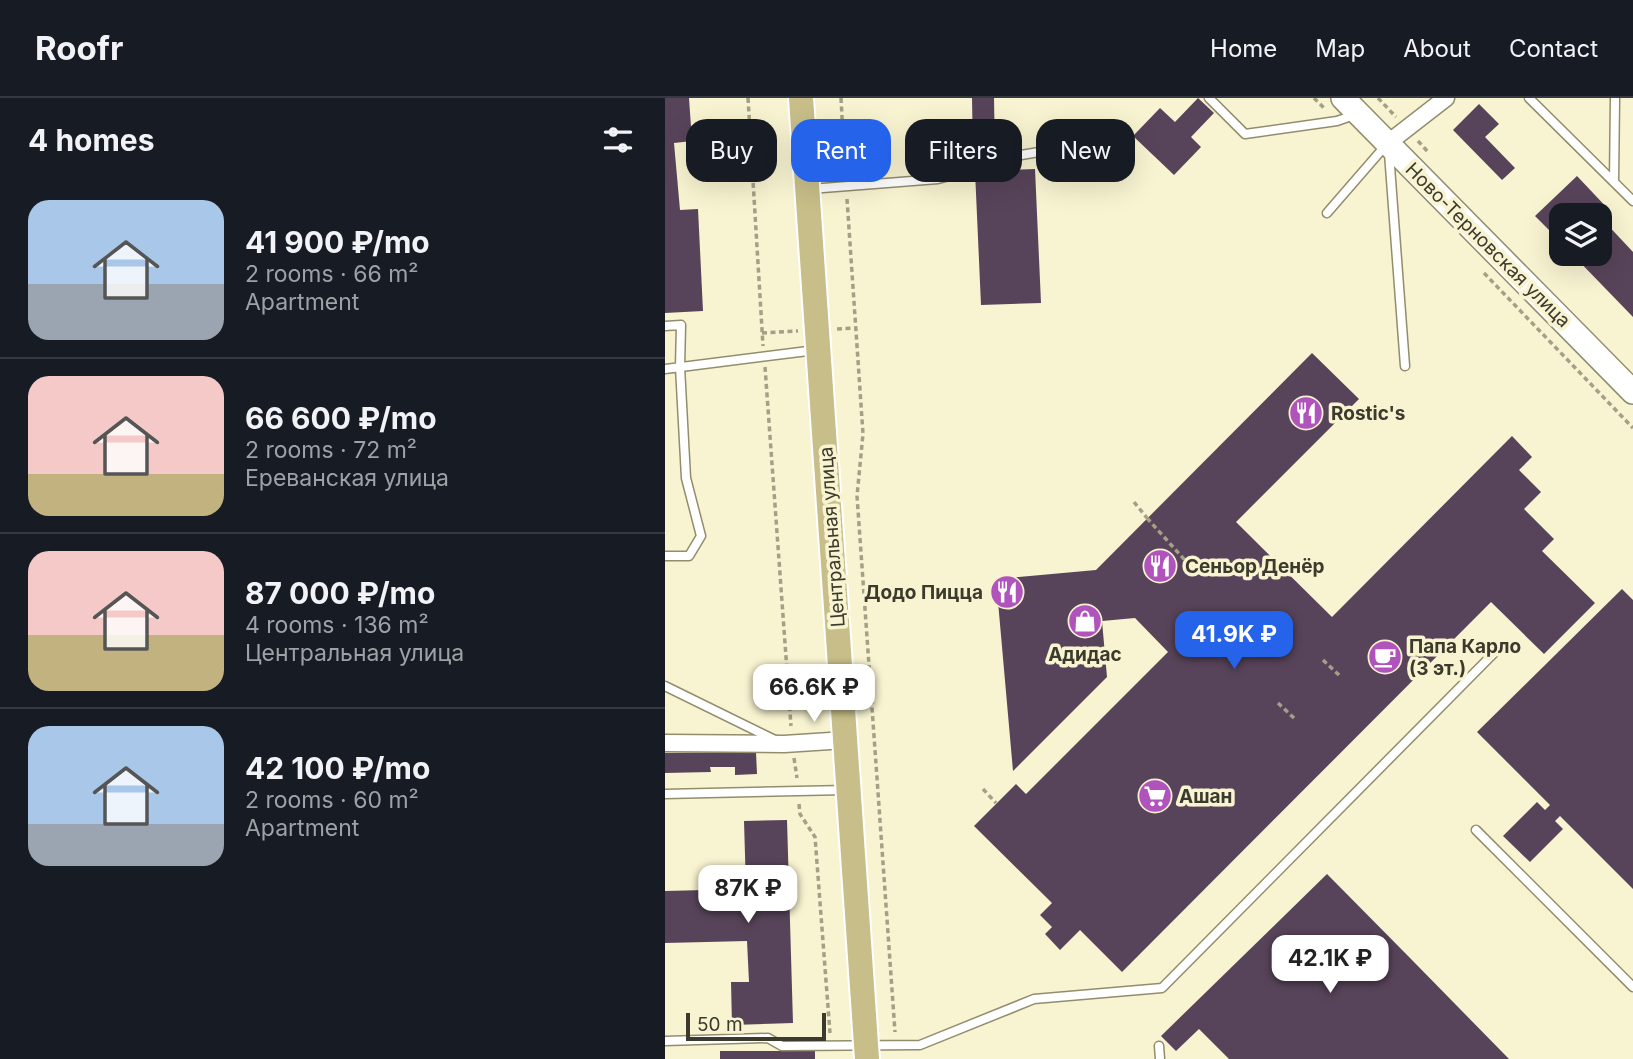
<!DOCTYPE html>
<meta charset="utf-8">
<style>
:root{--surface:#171b24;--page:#242831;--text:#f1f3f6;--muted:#9ea1a6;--line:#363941;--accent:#2563eb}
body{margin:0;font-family:Inter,sans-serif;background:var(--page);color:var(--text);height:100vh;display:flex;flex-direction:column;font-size:26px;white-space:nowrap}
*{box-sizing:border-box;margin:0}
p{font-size:23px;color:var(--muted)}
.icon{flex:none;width:38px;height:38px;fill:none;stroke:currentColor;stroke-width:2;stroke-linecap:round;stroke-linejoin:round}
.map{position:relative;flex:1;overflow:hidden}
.side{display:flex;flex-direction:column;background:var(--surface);width:665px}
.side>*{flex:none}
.top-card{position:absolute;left:21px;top:21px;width:665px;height:63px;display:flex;gap:14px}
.fabs{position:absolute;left:884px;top:105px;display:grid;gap:14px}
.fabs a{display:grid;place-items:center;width:63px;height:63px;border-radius:14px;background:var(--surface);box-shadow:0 7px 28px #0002;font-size:35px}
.scale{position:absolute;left:21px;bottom:18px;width:140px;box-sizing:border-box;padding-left:7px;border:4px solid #3c3a2d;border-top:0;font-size:19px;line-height:24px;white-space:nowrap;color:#3c3a2d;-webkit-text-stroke:5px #f8f3d0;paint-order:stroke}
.price{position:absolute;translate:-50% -60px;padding:0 16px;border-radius:14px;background:#fff;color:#222;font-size:23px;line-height:46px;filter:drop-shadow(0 2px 4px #0008)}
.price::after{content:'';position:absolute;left:50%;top:42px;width:21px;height:16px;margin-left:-10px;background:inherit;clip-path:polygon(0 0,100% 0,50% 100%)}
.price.on{background:var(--accent);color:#fff}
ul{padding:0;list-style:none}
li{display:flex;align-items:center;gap:21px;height:175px;padding:0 28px}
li+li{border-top:2px solid var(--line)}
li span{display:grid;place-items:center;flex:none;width:196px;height:140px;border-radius:21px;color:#555}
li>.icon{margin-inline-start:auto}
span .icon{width:84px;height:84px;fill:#fffc;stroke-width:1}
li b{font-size:30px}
h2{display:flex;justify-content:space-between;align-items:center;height:84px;padding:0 28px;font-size:30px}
.chip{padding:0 24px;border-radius:21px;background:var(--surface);box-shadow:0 7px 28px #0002;font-size:24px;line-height:63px}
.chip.on{background:var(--accent);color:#fff}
header{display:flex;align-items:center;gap:42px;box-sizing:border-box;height:98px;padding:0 35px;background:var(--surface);border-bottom:2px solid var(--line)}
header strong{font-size:33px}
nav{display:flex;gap:38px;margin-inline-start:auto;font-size:24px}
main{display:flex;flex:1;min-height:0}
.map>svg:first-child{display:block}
</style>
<header>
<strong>Roofr</strong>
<nav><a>Home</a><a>Map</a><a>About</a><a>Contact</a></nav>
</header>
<main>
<section class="side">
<h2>4 homes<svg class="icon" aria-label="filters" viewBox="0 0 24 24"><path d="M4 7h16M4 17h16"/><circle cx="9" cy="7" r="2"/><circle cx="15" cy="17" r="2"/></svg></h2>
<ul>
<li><span style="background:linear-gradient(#a9c7e8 60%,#9aa5b1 0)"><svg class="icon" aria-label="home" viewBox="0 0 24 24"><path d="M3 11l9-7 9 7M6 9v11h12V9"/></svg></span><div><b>41 900 ₽/mo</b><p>2 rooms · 66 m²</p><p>Apartment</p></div></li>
<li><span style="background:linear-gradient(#f6c9c9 70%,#c2b280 0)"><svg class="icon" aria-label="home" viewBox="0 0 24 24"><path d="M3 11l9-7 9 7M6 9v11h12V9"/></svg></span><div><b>66 600 ₽/mo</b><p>2 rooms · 72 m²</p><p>Ереванская улица</p></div></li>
<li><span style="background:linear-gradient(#f6c9c9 60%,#c2b280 0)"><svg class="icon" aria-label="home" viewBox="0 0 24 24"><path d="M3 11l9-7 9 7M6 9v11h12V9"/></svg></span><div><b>87 000 ₽/mo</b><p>4 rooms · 136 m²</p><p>Центральная улица</p></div></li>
<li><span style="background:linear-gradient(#a9c7e8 70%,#9aa5b1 0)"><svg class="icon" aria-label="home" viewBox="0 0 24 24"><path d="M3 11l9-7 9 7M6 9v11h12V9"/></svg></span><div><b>42 100 ₽/mo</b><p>2 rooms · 60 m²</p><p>Apartment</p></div></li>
</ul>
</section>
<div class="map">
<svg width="968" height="961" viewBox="0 0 968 961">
<rect width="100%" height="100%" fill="#f8f3d0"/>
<path fill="#58445a" d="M 0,0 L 24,0 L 27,43 L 9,45 L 15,112 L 33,111 L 38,213 L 0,215 Z
M 307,0 L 329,0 L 330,56 L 308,56 Z
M 533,0 L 549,15 L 526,39 L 536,49 L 509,77 L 468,38 L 495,10 L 510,24 Z
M 814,6 L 834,26 L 820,39 L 850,70 L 837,82 L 788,32 Z
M 370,71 L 376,205 L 316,207 L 310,73 Z
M 912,78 L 946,114 L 938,122 L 968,154 L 968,219 L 907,156 L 934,156 L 934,117 L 896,117 L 896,144 L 870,118 Z
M 647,255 L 694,301 L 571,424 L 667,519 L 847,338 L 867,359 L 854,372 L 876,394 L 859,411 L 889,441 L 877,453 L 930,505 L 879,556 L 826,504 L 457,874 L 415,832 L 395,852 L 380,836 L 387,829 L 375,817 L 387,805 L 309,728 L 351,686 L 361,696 L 503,554 L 470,520 L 437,523 L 442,579 L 348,673 L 331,481 L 431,472 Z
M 957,491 L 968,502 L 968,791 L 895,718 L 890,723 L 898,731 L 865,764 L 838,738 L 872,704 L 880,712 L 885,707 L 812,634 Z
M 91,654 L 92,676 L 70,677 L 70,669 L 45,669 L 46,674 L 0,675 L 0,655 Z
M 122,722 L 128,925 L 67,927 L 66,884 L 84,884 L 82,843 L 0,845 L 0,793 L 81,791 L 79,723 Z
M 662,776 L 746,861 L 844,961 L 564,961 L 534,931 L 511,953 L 496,938 Z
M 55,953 L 150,953 L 150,961 L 55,961 Z"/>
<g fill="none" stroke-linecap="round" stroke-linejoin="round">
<g stroke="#928d6d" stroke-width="11">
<path id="lane" d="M 544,0 L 580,36 L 672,23 L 692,16
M 864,0 L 968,103
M 724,55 L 740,268
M 949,84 L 950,0
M 145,91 L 273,81 L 288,77 L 308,65 L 374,54
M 662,115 L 721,47
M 0,228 L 16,227 L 15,269 L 21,380 L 36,438 L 24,458 L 0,458
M 0,271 L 151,252
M 0,588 L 110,642
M 0,696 L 181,692
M 811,732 L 968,889
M 0,943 L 103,940 L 117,948 L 255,947 L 369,901 L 497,890 L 830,554
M 494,948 L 495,961"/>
</g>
<g stroke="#928d6d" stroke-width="19">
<path id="street" d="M 723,45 L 781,0
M 0,645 L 119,646 L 181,642"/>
</g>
<g stroke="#928d6d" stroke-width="26">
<path id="secondary" d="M 678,0 L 968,294"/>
</g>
<g stroke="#fff" stroke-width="28">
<path id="primary" d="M 136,0 L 202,961"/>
</g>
<path stroke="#a4a087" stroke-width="3.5" stroke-dasharray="5 3.5" stroke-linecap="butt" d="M 83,0 L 98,248
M 176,0 L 180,76
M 649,0 L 660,11
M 713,0 L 731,19
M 753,43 L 764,55
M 182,101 L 198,336 L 192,398 L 230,934
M 819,175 L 968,330
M 172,231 L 191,230
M 97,235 L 133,233
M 100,269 L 126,628
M 469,404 L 482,420
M 482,420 L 526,469
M 658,562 L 675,578
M 613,605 L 630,621
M 129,660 L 132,680
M 318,691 L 331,705
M 134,706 L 135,716 L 150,739 L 165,935"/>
<use href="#lane" stroke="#fff" stroke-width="8"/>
<use href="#street" stroke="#fff" stroke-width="16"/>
<use href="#secondary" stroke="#fff" stroke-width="23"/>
<use href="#primary" stroke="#c7be89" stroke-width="24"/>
</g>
<defs>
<g id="restaurant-disc" transform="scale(1.75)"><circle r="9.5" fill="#b153bc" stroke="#f8f3d0"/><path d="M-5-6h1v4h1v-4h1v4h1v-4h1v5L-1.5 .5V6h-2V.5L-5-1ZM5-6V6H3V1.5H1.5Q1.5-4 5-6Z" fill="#fff"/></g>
<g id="shop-disc" transform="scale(1.75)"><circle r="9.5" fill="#b153bc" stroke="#f8f3d0"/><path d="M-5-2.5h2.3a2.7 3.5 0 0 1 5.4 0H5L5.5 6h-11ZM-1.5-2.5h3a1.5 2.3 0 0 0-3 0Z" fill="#fff"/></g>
<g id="cafe-disc" transform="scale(1.75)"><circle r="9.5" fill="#b153bc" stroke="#f8f3d0"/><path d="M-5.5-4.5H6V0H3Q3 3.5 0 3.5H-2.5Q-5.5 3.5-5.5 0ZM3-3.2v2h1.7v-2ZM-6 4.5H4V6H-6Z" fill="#fff"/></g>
<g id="supermarket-disc" transform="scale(1.75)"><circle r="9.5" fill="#b153bc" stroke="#f8f3d0"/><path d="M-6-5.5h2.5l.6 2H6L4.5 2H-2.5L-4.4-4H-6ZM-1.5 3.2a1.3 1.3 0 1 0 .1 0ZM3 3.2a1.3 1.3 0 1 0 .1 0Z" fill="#fff"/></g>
</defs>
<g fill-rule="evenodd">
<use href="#restaurant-disc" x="641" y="315"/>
<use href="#restaurant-disc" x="495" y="468"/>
<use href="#restaurant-disc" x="342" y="494"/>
<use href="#shop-disc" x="420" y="523"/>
<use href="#cafe-disc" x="720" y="559"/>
<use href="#supermarket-disc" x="490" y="698"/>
</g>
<g text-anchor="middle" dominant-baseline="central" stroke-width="7" stroke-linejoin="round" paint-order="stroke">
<g font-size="19" fill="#3c3a2d" stroke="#f8f3d0">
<text transform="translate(823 147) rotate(45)">Ново-Терновская улица</text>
<text transform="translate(167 439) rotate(-94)">Центральная улица</text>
</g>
<g font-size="19" font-weight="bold" fill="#3c3a2d" stroke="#f8f3d0" text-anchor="start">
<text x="666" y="315">Rostic's</text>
<text x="520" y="468">Сеньор Денёр</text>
<text x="318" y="494" text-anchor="end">Додо Пицца</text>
<text x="744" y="548">Папа Карло<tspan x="744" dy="22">(3 эт.)</tspan></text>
<text x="420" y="556" text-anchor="middle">Адидас</text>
<text x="514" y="698">Ашан</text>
</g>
</g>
</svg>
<div class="fabs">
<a><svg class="icon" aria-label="layers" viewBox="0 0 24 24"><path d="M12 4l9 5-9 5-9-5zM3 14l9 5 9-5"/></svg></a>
</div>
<div class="scale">50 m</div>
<b class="price on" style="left:569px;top:573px">41.9K ₽</b>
<b class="price" style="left:149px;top:626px">66.6K ₽</b>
<b class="price" style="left:83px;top:827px">87K ₽</b>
<b class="price" style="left:665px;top:897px">42.1K ₽</b>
<div class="top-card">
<a class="chip">Buy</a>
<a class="chip on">Rent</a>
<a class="chip">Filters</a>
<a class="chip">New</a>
</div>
</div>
</main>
